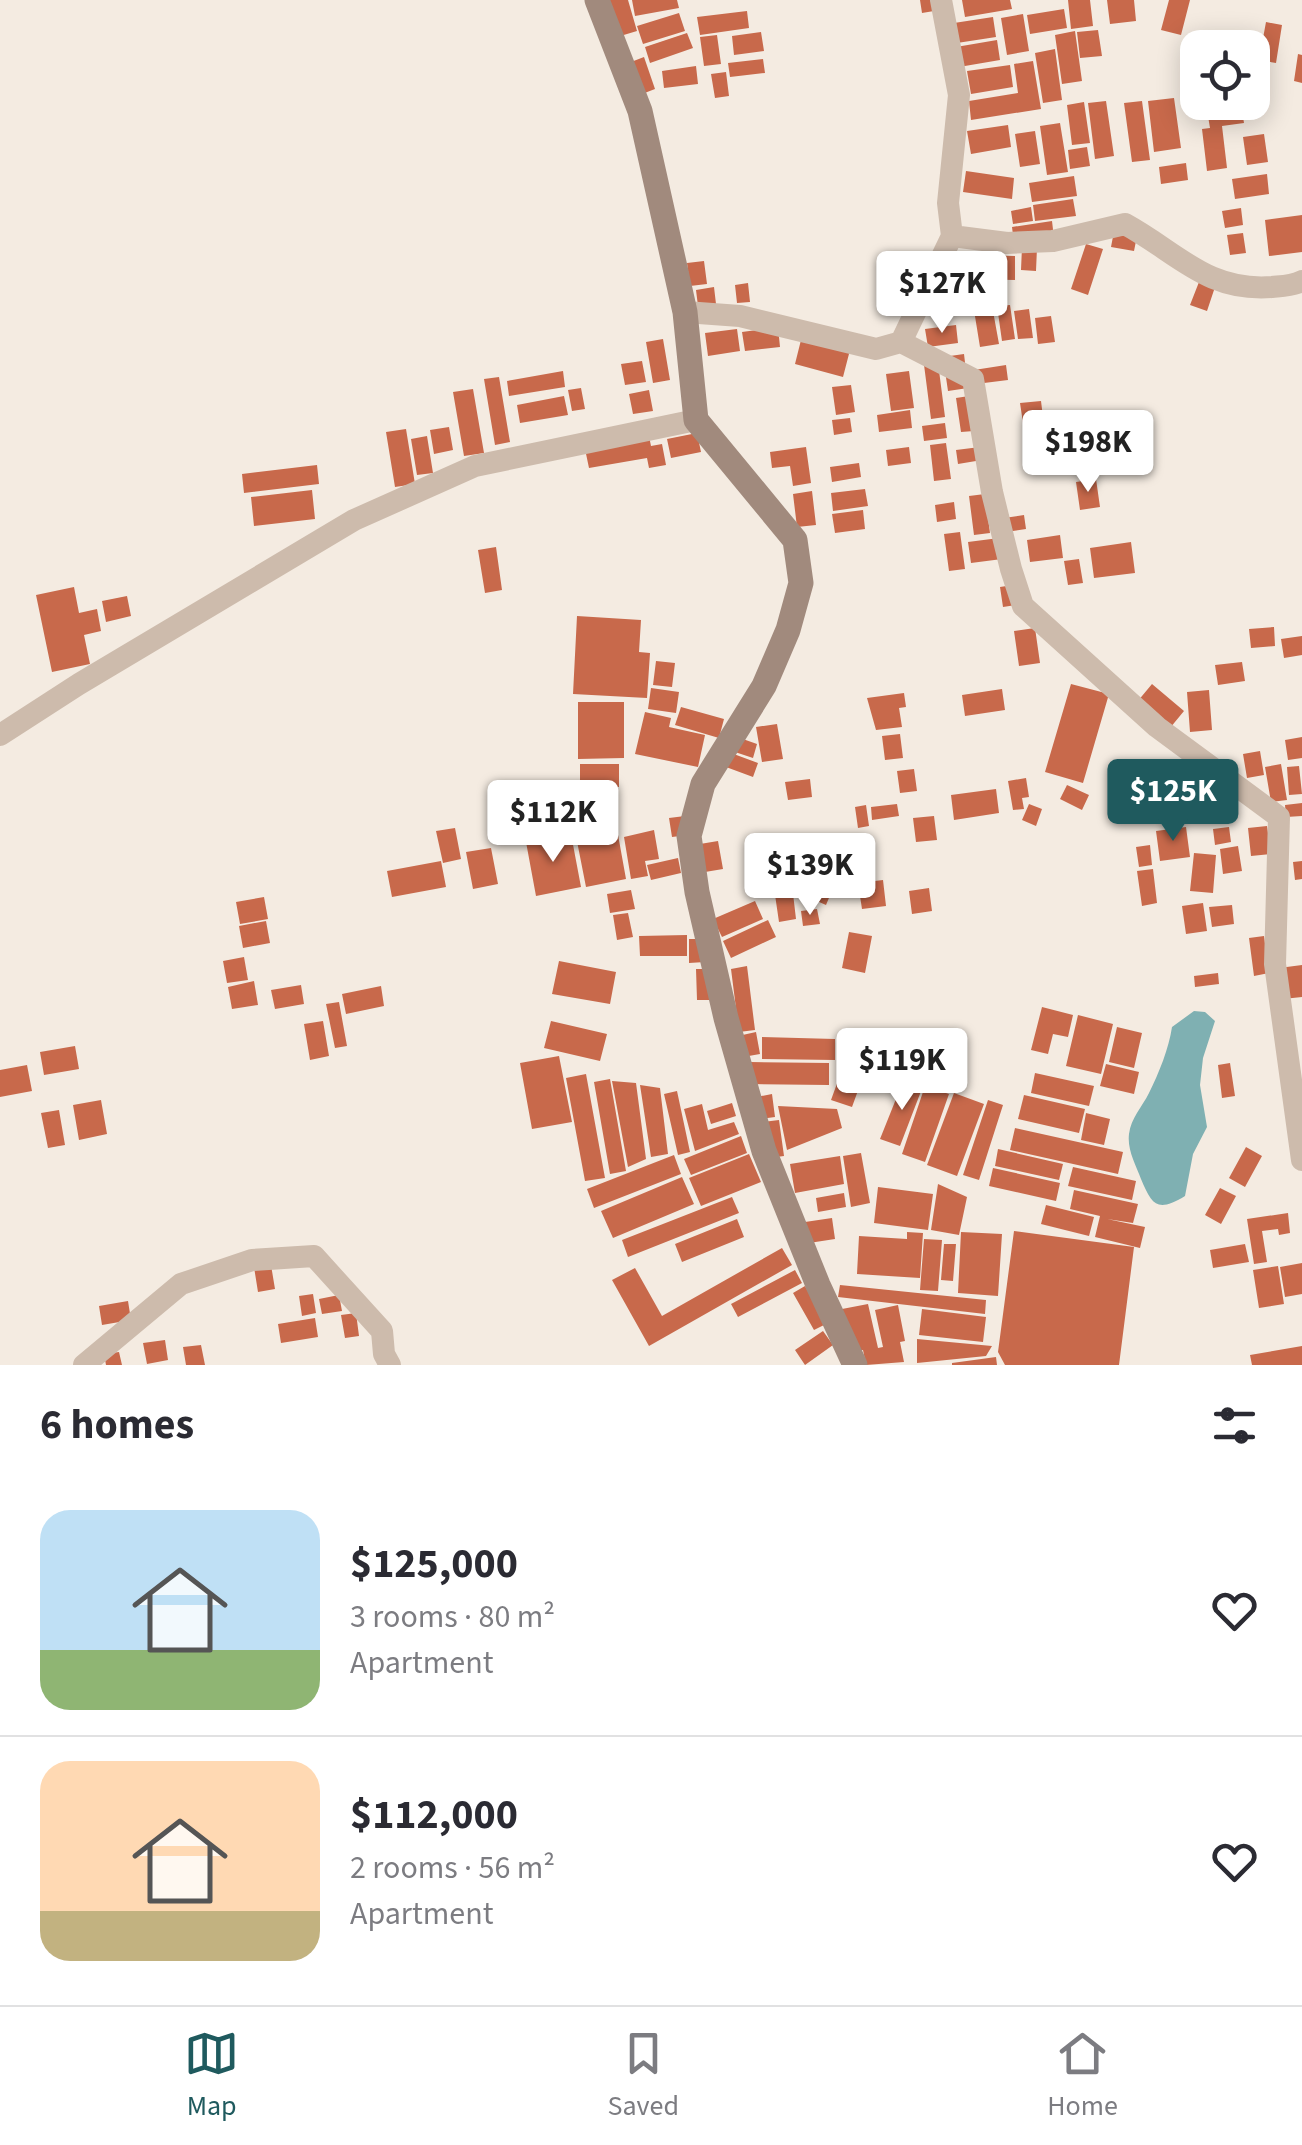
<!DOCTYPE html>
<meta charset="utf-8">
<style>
:root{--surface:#fff;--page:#f7f7f7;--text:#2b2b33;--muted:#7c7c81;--line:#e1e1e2;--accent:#1f5a5e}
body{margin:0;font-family:"Source Sans 3",sans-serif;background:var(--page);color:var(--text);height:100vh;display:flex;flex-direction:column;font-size:38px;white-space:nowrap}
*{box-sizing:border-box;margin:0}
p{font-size:32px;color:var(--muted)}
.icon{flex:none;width:55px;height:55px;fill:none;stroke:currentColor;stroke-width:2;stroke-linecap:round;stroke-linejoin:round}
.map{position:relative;height:1365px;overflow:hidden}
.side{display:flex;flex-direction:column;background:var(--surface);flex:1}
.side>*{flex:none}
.controls{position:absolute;left:1180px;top:30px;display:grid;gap:20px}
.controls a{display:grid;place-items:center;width:90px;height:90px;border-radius:20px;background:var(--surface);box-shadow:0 5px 25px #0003;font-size:50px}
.price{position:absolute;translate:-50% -85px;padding:0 22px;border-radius:10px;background:#fff;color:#222;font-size:32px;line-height:65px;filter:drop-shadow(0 2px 5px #0008)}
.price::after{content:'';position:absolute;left:50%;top:60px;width:30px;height:22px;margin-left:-15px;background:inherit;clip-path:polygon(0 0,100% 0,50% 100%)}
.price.on{background:var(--accent);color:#fff}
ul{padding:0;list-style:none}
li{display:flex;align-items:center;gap:30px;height:250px;padding:0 40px}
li+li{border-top:2px solid var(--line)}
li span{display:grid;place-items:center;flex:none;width:280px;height:200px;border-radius:30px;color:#555}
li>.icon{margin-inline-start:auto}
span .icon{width:120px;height:120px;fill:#fffc;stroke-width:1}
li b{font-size:42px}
h2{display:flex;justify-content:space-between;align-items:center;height:120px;padding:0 40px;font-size:42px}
.menu{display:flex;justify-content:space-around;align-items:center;height:140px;border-top:2px solid var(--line);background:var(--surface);font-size:28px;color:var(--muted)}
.menu a{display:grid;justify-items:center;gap:5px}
.menu .on{color:var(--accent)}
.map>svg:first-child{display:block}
</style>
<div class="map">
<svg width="1302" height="1365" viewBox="0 0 1302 1365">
<rect width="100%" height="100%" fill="#f4ebe1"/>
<path fill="#7fb0b2" d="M 1194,1011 L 1205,1012 L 1215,1021 L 1203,1058 L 1200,1085 L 1207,1127 L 1193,1154 L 1185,1196 C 1157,1213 1152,1205 1141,1179 C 1136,1165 1127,1150 1129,1134 C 1131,1118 1142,1107 1149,1093 C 1159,1073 1169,1048 1172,1027 Z"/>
<path fill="#c8694b" d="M 605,0 L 628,0 L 637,31 L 617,37 Z
M 632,0 L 677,0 L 679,8 L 635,16 Z
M 920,0 L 932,0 L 934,11 L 922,13 Z
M 962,0 L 1010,0 L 1012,9 L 965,17 Z
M 1068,0 L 1090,0 L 1093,26 L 1071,29 Z
M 1107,0 L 1134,0 L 1136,21 L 1110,24 Z
M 1169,0 L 1190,0 L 1181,35 L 1161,30 Z
M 1064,9 L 1067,28 L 1030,34 L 1027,15 Z
M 747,11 L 749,28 L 700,35 L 697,17 Z
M 679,13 L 685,31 L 643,44 L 637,26 Z
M 1023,14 L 1029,51 L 1007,55 L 1001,18 Z
M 993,17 L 996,37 L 957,43 L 954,23 Z
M 1266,22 L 1282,25 L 1276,63 L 1259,60 Z
M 1098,30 L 1102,56 L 1080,58 L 1077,32 Z
M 1075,31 L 1082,81 L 1062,84 L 1055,35 Z
M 761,32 L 764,51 L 734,55 L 732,36 Z
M 687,33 L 693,48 L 650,63 L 645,47 Z
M 717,35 L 721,64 L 704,66 L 700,37 Z
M 997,40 L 1000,60 L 959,67 L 956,47 Z
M 1055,49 L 1062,100 L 1043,103 L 1035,53 Z
M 1298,54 L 1302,55 L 1302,83 L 1294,81 Z
M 644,57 L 655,89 L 642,94 L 631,62 Z
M 763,59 L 765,73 L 730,77 L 728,63 Z
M 1033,61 L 1041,109 L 971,120 L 969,101 L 1018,93 L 1014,64 Z
M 1010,65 L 1013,87 L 971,94 L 967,71 Z
M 696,66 L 698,84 L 664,88 L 662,71 Z
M 726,72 L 729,96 L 715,98 L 711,74 Z
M 1174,98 L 1181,148 L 1154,152 L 1148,101 Z
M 1106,101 L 1114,156 L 1095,159 L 1088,103 Z
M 1142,101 L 1150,160 L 1132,162 L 1124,103 Z
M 1084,102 L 1090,143 L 1072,145 L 1067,105 Z
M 1241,105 L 1244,123 L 1222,126 L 1227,168 L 1207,171 L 1202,129 L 1210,128 L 1207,110 Z
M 1060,123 L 1068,172 L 1047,175 L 1040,126 Z
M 1008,125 L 1011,147 L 971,154 L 967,131 Z
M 1035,131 L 1040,164 L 1020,167 L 1015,134 Z
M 1264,134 L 1268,162 L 1247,165 L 1243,137 Z
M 1087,147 L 1090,166 L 1070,169 L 1068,150 Z
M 1186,163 L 1188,180 L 1161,184 L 1159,167 Z
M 966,171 L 1014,178 L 1012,199 L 963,192 Z
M 1267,174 L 1269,194 L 1235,199 L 1232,179 Z
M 1074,176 L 1077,196 L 1032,202 L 1029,183 Z
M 1073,199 L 1076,216 L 1035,221 L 1033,205 Z
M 1031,207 L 1033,221 L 1013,224 L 1011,211 Z
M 1241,208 L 1243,225 L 1225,228 L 1222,211 Z
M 1302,215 L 1302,252 L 1269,256 L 1265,220 Z
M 1052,221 L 1054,238 L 1014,243 L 1012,227 Z
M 1115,226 L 1138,231 L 1134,251 L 1111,247 Z
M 1243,233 L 1246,253 L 1230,255 L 1227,235 Z
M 1086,244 L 1103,249 L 1088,295 L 1071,289 Z
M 1022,247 L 1037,248 L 1036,271 L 1021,270 Z
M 961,255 L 1015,256 L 1015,280 L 960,279 Z
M 704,261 L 707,284 L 690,286 L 687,263 Z
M 964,281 L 990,282 L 990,294 L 964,293 Z
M 1199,282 L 1215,287 L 1207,311 L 1190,305 Z
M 748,283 L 750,302 L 737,303 L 735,285 Z
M 714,287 L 716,304 L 698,306 L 696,290 Z
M 991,300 L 999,344 L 980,347 L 973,304 Z
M 1010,305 L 1015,339 L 1002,341 L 997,306 Z
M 1029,309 L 1033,338 L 1018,339 L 1014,311 Z
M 1051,316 L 1055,342 L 1038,344 L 1035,318 Z
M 956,325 L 958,343 L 928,347 L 925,329 Z
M 778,327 L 780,347 L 745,351 L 742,332 Z
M 737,329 L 740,351 L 708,356 L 705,333 Z
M 802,336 L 850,350 L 843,377 L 795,364 Z
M 663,339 L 670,380 L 653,383 L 646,342 Z
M 964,354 L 968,388 L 948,391 L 943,357 Z
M 937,355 L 945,417 L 931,419 L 923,357 Z
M 642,361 L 646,382 L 625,385 L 621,364 Z
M 1006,365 L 1008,380 L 976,384 L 974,370 Z
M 563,371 L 565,387 L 509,396 L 507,381 Z
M 909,371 L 914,408 L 891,411 L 886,374 Z
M 499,377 L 510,442 L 495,445 L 484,379 Z
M 851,385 L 855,412 L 836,415 L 832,387 Z
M 581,388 L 585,409 L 572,411 L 568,390 Z
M 473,389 L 484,453 L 464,456 L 453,392 Z
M 649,390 L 653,411 L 633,414 L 629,394 Z
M 564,396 L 568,415 L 520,423 L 517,405 Z
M 969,396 L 974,431 L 961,432 L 956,398 Z
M 1041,401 L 1046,441 L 1026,443 L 1020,403 Z
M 910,410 L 912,428 L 879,432 L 877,415 Z
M 1059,413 L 1062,432 L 1047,434 L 1044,415 Z
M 850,418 L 852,432 L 834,435 L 832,420 Z
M 945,423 L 947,438 L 924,441 L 922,426 Z
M 449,427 L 453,450 L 434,454 L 430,430 Z
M 406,429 L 415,484 L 395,487 L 386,432 Z
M 697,433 L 701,452 L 671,458 L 667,439 Z
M 427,436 L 433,473 L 417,475 L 411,439 Z
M 649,436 L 651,446 L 662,444 L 666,465 L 649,468 L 647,458 L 589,468 L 585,449 Z
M 1064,441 L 1066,457 L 1054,459 L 1051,443 Z
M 946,443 L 951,479 L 934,481 L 930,445 Z
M 806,447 L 811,483 L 793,486 L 790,466 L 772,468 L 770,452 Z
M 909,447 L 911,463 L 888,466 L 886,450 Z
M 980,447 L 982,460 L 958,464 L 956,450 Z
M 859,463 L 861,477 L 832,482 L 830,467 Z
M 317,465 L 319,484 L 244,493 L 242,474 Z
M 1096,479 L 1100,507 L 1080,510 L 1076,482 Z
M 865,489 L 868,506 L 833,511 L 831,493 Z
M 312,490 L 315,519 L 254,526 L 251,497 Z
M 812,491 L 816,525 L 797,527 L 793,494 Z
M 985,494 L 990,533 L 974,535 L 969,496 Z
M 954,502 L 956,519 L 937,522 L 935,505 Z
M 863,510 L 865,529 L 835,533 L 832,514 Z
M 1024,515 L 1026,529 L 1006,532 L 1004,518 Z
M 960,532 L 965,569 L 949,571 L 944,534 Z
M 1060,535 L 1063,558 L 1030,562 L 1027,540 Z
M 999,538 L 1002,559 L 971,563 L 968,542 Z
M 1131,542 L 1135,573 L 1094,578 L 1090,548 Z
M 496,547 L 502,590 L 485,593 L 478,550 Z
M 1079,559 L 1083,583 L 1068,585 L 1064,561 Z
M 1013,585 L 1016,605 L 1003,607 L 1000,587 Z
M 74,587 L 79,613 L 97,609 L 101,631 L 84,635 L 90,664 L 52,672 L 36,595 Z
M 127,596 L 131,616 L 106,622 L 102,601 Z
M 577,616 L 641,620 L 639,652 L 650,653 L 647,698 L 573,694 Z
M 1274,627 L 1275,646 L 1251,648 L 1249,629 Z
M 1035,628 L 1040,663 L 1019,666 L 1014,631 Z
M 1302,636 L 1302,655 L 1284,658 L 1281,639 Z
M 656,661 L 675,663 L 672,687 L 653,685 Z
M 1242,662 L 1245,681 L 1218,685 L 1215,665 Z
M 1071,684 L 1109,694 L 1083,783 L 1045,772 Z
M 1152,684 L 1184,711 L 1170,728 L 1137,702 Z
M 651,688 L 679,692 L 676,713 L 648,709 Z
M 1002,689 L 1005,710 L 965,716 L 962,695 Z
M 1209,690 L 1212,730 L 1190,732 L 1187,692 Z
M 904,693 L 906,707 L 899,708 L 902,727 L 876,730 L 867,698 Z
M 578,702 L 624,702 L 624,758 L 578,759 Z
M 681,707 L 724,719 L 719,738 L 675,725 Z
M 645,712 L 671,718 L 669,727 L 705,735 L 698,767 L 635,754 Z
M 777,724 L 783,759 L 762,762 L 756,727 Z
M 900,734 L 903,758 L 885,760 L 882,736 Z
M 1302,737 L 1302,758 L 1288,760 L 1285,740 Z
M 740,738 L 757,744 L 753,758 L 735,752 Z
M 1260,751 L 1264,775 L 1247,778 L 1243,754 Z
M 731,753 L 758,763 L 753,777 L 726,767 Z
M 580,764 L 619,764 L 619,787 L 580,787 Z
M 1281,764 L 1287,800 L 1271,802 L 1265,767 Z
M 1299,766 L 1302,794 L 1289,795 L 1287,767 Z
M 914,769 L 917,791 L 900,793 L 897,771 Z
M 1199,775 L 1202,798 L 1181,800 L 1178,778 Z
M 1026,778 L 1029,797 L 1022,798 L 1024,809 L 1013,810 L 1008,781 Z
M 810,779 L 812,797 L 788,800 L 785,782 Z
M 1067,785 L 1089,795 L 1082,810 L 1060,799 Z
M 606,789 L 610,812 L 577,818 L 573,795 Z
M 996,789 L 999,813 L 954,820 L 951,795 Z
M 1232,796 L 1234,810 L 1178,817 L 1178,821 L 1156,824 L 1153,802 L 1175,799 L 1176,804 Z
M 1302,803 L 1302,816 L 1286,817 L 1285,805 Z
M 897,804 L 899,816 L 872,820 L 871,807 Z
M 1029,804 L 1042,809 L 1036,826 L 1022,820 Z
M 866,805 L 869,826 L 858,828 L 855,807 Z
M 570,807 L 574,828 L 562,831 L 558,809 Z
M 685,816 L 688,835 L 672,837 L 669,818 Z
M 934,816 L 937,840 L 916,842 L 913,818 Z
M 615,818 L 626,879 L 586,887 L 574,826 Z
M 1267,826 L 1271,854 L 1251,856 L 1248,828 Z
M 1186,827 L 1190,857 L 1160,861 L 1156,831 Z
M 1229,827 L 1231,842 L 1215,845 L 1213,829 Z
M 455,828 L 461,859 L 443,863 L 436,831 Z
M 654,830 L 659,859 L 645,861 L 648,876 L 631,879 L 624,837 Z
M 571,834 L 581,887 L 536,896 L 526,842 Z
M 718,841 L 723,869 L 705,872 L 700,844 Z
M 1150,845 L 1152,865 L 1139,867 L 1136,847 Z
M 1238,846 L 1242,871 L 1223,874 L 1220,849 Z
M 491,848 L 498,884 L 473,889 L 466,852 Z
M 1194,853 L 1216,855 L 1213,893 L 1190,891 Z
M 678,858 L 681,873 L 651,880 L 647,865 Z
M 441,861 L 446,887 L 392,897 L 387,871 Z
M 1302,861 L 1302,879 L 1295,880 L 1293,862 Z
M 823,868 L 839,874 L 826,905 L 810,898 Z
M 1153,869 L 1157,903 L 1142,906 L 1137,871 Z
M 883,880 L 886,906 L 862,909 L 858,883 Z
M 792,885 L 796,919 L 779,922 L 774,888 Z
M 929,888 L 932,911 L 912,914 L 909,891 Z
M 631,890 L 635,909 L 610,913 L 607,894 Z
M 264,897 L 268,919 L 240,924 L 236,902 Z
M 755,901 L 763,919 L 722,937 L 713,919 Z
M 1203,903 L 1207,931 L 1186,934 L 1182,906 Z
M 1232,905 L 1234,924 L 1212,927 L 1209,907 Z
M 817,909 L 820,924 L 803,926 L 801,911 Z
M 628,913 L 633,937 L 617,940 L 613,915 Z
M 768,920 L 776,937 L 731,958 L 723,941 Z
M 266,921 L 270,943 L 243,948 L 239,926 Z
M 849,932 L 872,936 L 865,973 L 842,968 Z
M 687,935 L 687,956 L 640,956 L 639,936 Z
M 1264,936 L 1269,973 L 1254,976 L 1249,938 Z
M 689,939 L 705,939 L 705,962 L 689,963 Z
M 244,957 L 248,980 L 227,983 L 223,961 Z
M 559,961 L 616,972 L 610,1004 L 552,994 Z
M 1302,965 L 1302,997 L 1283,999 L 1279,968 Z
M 747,966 L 755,1030 L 739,1032 L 731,969 Z
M 696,969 L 712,969 L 712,1000 L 697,1000 Z
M 1218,973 L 1219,984 L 1195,987 L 1194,976 Z
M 254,981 L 258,1005 L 232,1009 L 228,987 Z
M 301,985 L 304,1004 L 275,1009 L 271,990 Z
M 381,986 L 384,1006 L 346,1014 L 342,994 Z
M 339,1002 L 347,1046 L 335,1048 L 326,1004 Z
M 1042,1007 L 1073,1015 L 1068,1037 L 1053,1034 L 1048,1054 L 1031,1050 Z
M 1078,1015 L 1113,1024 L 1101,1074 L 1066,1066 Z
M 323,1021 L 329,1056 L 310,1060 L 304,1024 Z
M 551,1021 L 607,1034 L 600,1061 L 544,1048 Z
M 1117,1027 L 1142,1033 L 1134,1068 L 1109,1062 Z
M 756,1032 L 760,1054 L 743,1057 L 738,1036 Z
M 762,1037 L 835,1039 L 835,1060 L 762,1059 Z
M 75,1046 L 79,1069 L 44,1075 L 40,1052 Z
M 559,1056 L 572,1122 L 532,1129 L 520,1063 Z
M 750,1062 L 829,1063 L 829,1085 L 750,1084 Z
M 1230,1063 L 1235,1096 L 1222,1098 L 1218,1065 Z
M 1106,1064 L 1139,1072 L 1134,1094 L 1100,1086 Z
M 27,1065 L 32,1091 L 0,1097 L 0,1070 Z
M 843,1067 L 864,1074 L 852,1107 L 831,1100 Z
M 1035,1073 L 1094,1086 L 1089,1106 L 1031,1093 Z
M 586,1074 L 605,1178 L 585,1181 L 566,1078 Z
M 610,1079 L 626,1171 L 610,1174 L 594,1082 Z
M 904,1079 L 923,1086 L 900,1146 L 880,1139 Z
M 612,1081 L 636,1083 L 646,1159 L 628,1167 Z
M 640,1085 L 660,1088 L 668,1154 L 651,1157 Z
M 925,1086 L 949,1094 L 925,1162 L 902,1154 Z
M 677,1091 L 690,1152 L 678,1155 L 664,1094 Z
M 954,1093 L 984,1104 L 957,1176 L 927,1165 Z
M 772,1094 L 775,1117 L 759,1119 L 756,1097 Z
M 1024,1095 L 1085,1109 L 1079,1133 L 1018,1119 Z
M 101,1100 L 107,1134 L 79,1140 L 73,1105 Z
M 988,1100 L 1003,1105 L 979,1180 L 963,1175 Z
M 732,1103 L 736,1116 L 711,1124 L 707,1111 Z
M 702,1104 L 708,1130 L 734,1122 L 739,1134 L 695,1151 L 684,1109 Z
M 778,1106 L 837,1109 L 842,1128 L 787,1150 Z
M 59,1110 L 65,1145 L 48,1148 L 41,1113 Z
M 1086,1113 L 1110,1119 L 1104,1145 L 1081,1140 Z
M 779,1120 L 784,1156 L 769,1158 L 763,1122 Z
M 1015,1128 L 1123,1152 L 1118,1174 L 1010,1150 Z
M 741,1136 L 747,1153 L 691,1175 L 684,1159 Z
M 1246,1147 L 1262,1156 L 1245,1187 L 1229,1178 Z
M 998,1149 L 1063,1164 L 1059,1180 L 995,1166 Z
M 861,1153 L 870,1203 L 851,1207 L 843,1156 Z
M 749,1154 L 761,1182 L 701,1206 L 689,1178 Z
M 674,1155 L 681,1174 L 594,1208 L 587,1189 Z
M 840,1156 L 844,1184 L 795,1193 L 790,1164 Z
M 1073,1167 L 1136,1181 L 1132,1200 L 1068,1186 Z
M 993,1168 L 1060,1183 L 1056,1201 L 989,1186 Z
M 682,1177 L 694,1204 L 613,1238 L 601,1211 Z
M 938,1184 L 967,1197 L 959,1235 L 931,1230 Z
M 878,1187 L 933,1194 L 928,1230 L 874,1223 Z
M 1220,1188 L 1236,1196 L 1221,1224 L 1205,1215 Z
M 1074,1190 L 1138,1204 L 1133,1223 L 1107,1219 L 1145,1227 L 1140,1248 L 1095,1237 L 1100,1216 L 1070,1209 Z
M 844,1193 L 846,1207 L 818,1212 L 816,1198 Z
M 732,1197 L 739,1213 L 628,1257 L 622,1240 Z
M 1046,1205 L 1094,1217 L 1089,1236 L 1041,1224 Z
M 1288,1213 L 1290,1233 L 1279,1235 L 1278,1229 L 1262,1231 L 1267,1262 L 1254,1264 L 1247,1219 Z
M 832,1218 L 835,1239 L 809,1243 L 805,1222 Z
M 737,1219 L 744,1237 L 682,1262 L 675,1244 Z
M 1014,1231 L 1134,1247 L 1119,1365 L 1005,1365 L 998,1352 Z
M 907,1232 L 923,1233 L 920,1278 L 857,1274 L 859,1236 L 907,1239 Z
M 961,1232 L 1002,1234 L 998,1296 L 958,1293 Z
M 924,1239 L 942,1240 L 938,1291 L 920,1290 Z
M 944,1244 L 956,1244 L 953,1281 L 941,1280 Z
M 1245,1244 L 1249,1262 L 1213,1268 L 1210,1250 Z
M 782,1248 L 792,1265 L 649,1346 L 612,1280 L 635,1268 L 662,1316 Z
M 1302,1263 L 1302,1294 L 1285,1297 L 1280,1267 Z
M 271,1265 L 275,1289 L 258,1292 L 254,1267 Z
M 1278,1266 L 1284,1304 L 1259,1308 L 1253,1270 Z
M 795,1270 L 802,1283 L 738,1317 L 731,1304 Z
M 840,1285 L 986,1300 L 985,1314 L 838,1297 Z
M 805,1286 L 826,1324 L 814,1330 L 793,1293 Z
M 313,1294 L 316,1313 L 302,1316 L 299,1296 Z
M 339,1295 L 342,1311 L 322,1314 L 319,1299 Z
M 128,1301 L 131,1320 L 102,1325 L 99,1306 Z
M 868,1304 L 878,1348 L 883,1347 L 875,1310 L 898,1305 L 905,1341 L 900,1342 L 904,1362 L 866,1365 L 863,1350 L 851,1353 L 842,1309 Z
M 922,1309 L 986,1317 L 983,1342 L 919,1335 Z
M 356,1313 L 359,1336 L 345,1338 L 341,1315 Z
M 315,1318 L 318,1337 L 281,1343 L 278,1324 Z
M 823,1331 L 833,1345 L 805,1365 L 795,1350 Z
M 917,1339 L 992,1346 L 986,1356 L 917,1363 Z
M 165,1340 L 168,1360 L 147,1364 L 143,1343 Z
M 201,1345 L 205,1365 L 186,1365 L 183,1347 Z
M 1302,1346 L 1302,1365 L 1252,1365 L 1250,1355 Z
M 119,1352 L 122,1365 L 106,1365 L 104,1354 Z
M 996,1357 L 997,1365 L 952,1365 L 952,1363 Z"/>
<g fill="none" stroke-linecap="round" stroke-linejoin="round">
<path stroke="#cdbbac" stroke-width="22" d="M 941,0 L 959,95 L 948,203 L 952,236
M 685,312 L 740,316 L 876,349 L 901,342 L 952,236 L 1007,243 L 1053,241 L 1125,224 C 1178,253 1207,292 1272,287 C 1282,286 1292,286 1302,281
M 901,342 L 973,379 L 992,492 L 1011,569 L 1023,606 L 1157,727 L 1279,817 L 1275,964 L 1302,1160
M 0,735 L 79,684 L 354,520 L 475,466 L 696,420
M 84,1365 L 181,1284 L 252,1260 L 314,1256 L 382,1331 L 384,1354 L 390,1365"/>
<path stroke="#a18a7d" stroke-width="25" d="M 597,0 L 640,111 L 685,312 L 696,420 L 795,540 L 801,583 L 788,630 L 764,686 L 703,784 L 689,836 L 697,892 L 726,1018 L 764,1151 L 818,1285 L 855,1365"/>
</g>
</svg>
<div class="controls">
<a><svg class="icon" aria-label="locate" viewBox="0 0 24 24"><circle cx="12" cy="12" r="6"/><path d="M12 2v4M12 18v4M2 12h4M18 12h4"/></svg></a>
</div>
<b class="price" style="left:942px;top:336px">$127K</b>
<b class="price" style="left:1088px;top:495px">$198K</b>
<b class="price on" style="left:1173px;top:844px">$125K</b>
<b class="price" style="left:553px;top:865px">$112K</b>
<b class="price" style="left:810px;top:918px">$139K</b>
<b class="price" style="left:902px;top:1113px">$119K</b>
</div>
<section class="side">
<h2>6 homes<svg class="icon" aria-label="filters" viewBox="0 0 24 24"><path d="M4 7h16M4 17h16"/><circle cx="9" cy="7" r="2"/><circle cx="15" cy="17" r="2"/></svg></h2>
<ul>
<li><span style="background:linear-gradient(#bfe0f5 70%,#8fb573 0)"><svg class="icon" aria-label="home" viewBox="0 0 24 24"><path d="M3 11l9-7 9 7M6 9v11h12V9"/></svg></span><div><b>$125,000</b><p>3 rooms · 80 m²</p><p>Apartment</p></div><svg class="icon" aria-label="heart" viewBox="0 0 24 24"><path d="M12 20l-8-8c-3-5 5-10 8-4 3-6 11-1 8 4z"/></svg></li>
<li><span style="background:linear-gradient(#ffd9b3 75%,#c2b280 0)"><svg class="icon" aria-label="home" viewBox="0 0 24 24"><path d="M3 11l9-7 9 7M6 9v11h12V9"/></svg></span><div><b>$112,000</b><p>2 rooms · 56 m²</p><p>Apartment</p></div><svg class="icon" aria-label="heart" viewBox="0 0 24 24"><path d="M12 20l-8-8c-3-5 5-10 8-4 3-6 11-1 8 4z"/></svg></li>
</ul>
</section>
<nav class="menu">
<a class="on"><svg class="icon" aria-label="map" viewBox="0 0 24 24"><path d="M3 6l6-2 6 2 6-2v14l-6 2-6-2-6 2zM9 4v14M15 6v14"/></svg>Map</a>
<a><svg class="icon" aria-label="saved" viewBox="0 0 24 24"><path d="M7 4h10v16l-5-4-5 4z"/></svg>Saved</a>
<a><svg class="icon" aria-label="home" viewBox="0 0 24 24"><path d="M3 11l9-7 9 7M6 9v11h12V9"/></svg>Home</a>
</nav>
